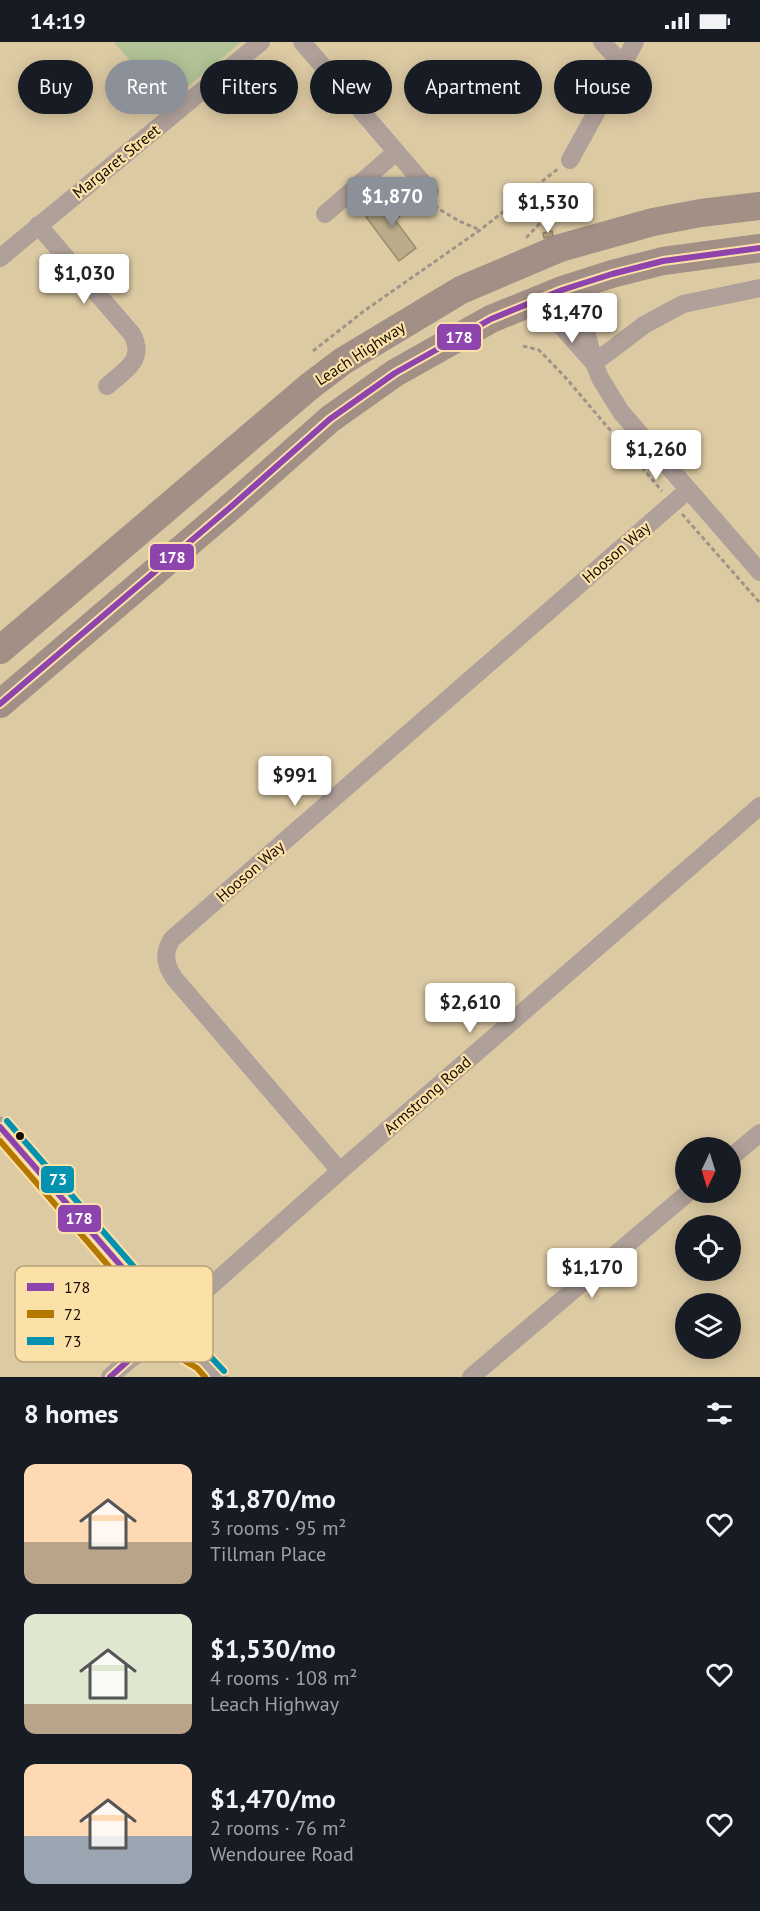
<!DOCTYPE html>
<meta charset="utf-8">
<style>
:root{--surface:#171b24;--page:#242831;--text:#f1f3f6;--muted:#9ea1a6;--accent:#8c9099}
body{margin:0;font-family:"PT Sans",sans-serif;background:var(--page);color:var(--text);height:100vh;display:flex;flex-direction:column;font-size:22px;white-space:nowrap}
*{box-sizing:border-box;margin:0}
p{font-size:20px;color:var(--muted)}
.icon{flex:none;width:33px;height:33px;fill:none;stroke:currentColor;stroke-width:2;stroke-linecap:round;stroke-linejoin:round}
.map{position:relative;height:1335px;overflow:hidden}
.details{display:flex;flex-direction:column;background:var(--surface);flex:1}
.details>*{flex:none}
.banner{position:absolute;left:18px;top:18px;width:724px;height:54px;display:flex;gap:12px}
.needle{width:39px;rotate:184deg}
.buttons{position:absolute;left:675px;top:1095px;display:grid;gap:12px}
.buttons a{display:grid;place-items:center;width:66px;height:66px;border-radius:50%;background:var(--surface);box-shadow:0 3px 15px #0003;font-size:30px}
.price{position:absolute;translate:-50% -51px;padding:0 14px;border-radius:6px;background:#fff;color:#222;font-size:20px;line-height:39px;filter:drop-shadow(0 2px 3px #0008)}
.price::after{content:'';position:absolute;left:50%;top:36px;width:18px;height:14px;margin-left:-9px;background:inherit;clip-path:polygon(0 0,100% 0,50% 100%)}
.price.selected{background:var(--accent);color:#fff}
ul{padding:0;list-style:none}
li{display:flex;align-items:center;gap:18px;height:150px;padding:0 24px}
li span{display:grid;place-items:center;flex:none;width:168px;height:120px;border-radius:12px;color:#555}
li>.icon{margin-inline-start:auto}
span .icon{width:72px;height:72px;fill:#fffc;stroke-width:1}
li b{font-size:26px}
h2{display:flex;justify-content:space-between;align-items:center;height:72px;padding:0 24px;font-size:26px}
.pill{padding:0 21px;border-radius:27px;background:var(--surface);box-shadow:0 3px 15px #0003;font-size:21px;line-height:54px}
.pill.selected{background:var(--accent);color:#fff}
.status{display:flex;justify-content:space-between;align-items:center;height:42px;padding:0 30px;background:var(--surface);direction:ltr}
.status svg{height:16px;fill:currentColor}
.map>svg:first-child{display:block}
</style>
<div class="status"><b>14:19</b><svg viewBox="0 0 49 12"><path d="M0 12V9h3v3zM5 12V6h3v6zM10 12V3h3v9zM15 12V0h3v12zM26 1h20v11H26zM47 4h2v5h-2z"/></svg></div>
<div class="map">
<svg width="760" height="1335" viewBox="0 0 760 1335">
<rect width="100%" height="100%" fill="#dccaa3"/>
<path fill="#b1c397" d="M 114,0 L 241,0 L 167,62 Z"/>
<path fill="#bbab8a" stroke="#998b6b" stroke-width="1.5" d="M 392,155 L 397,162 L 399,160 L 406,169 L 395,178 L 416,206 L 399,219 L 366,175 Z
M 552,189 L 553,194 L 544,196 L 543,191 Z"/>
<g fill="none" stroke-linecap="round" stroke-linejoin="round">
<path stroke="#a09488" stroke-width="3" stroke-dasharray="4.5 3" stroke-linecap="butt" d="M 521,156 L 544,177 L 525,197
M 434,164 L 459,179 L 480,188
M 523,304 L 539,308 L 565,335 L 662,449
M 313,309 L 364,269 L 480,188 L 559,126
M 682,472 L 760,561
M 201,1296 L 206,1291"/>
<path stroke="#afa099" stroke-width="18" d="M 302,0 L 430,149
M 602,0 L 623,23
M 570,118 L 635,0
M 325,172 L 396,110
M 38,183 L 132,292 C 146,318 125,328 107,344
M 0,216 L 261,0
M 562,248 L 574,261 L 583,276 L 594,321 L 600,336 L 621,370 L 760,530
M 534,259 L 547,268 L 594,321
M 594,321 L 644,283 L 683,262 L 760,246
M 730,1116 L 760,1091
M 340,1129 L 174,936 C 165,922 163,911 172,897 L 688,448
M 174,1260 L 205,1249
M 188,1279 L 205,1249 L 340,1129 L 760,764
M 130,1316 L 149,1280
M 110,1335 L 129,1318 L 162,1297
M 471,1335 L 689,1150"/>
<path stroke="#afa099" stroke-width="21" d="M 0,1085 L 134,1239 L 165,1260
M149 1279a19 19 0 1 1 38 0a19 19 0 1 1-38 0Z
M 168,1298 L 203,1319 L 217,1335"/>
<path stroke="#a28f85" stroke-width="28" d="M 0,608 L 310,344 L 343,319 L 461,248 L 560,206 L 653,180 L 701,171 L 760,164
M 0,662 L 233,463 L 330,377 L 395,331 L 491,277 L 562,248 L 612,232 L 663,219 L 760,206"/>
<g stroke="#fbe0a8" stroke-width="10">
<path id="bus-1" d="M 0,662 L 233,463 L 330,377 L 395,331 L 491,277 L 562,248 L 612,232 L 663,219 L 760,206
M 0,1085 L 134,1239 L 149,1274
M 110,1335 L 129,1318 L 149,1280"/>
</g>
<g stroke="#fbe0a8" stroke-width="10">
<path id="bus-2" d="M 0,1099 L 126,1244 L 141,1278
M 163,1306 L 197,1326 L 205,1335"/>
</g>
<g stroke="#fbe0a8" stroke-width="10">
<path id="bus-3" d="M 7,1079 L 141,1233 L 157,1270
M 173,1290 L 208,1312 L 224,1329"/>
</g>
<use href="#bus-1" stroke="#8e44ad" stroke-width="6"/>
<use href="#bus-2" stroke="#b47800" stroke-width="6"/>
<use href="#bus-3" stroke="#0392af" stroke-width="6"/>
</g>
<circle fill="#170e00" stroke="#fbe0a8" stroke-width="2" cx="20" cy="1094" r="5"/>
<g text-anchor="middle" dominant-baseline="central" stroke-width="4.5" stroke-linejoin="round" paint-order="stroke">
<g font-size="16" fill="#170e00" stroke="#fbe0a8">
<text transform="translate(116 119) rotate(-39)">Margaret Street</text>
<text transform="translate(360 311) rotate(-33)">Leach Highway</text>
<text transform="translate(616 510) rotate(-41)">Hooson Way</text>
<text transform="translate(250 829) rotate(-41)">Hooson Way</text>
<text transform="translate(427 1053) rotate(-41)">Armstrong Road</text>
</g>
</g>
<rect x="15" y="1224" width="198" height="96" rx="9" fill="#fbe0a8" stroke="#b7a176" stroke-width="1.5"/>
<rect x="27" y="1241" width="27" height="8" fill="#8e44ad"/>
<rect x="27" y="1268" width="27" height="8" fill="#b47800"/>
<rect x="27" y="1295" width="27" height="8" fill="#0392af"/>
<g font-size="16" fill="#170e00">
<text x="64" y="1251">178</text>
<text x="64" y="1278">72</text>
<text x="64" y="1305">73</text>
</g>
<g stroke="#fbe0a8" stroke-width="2">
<rect x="436" y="281" width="46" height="28" rx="6" fill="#8e44ad"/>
<rect x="149" y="501" width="46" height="28" rx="6" fill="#8e44ad"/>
<rect x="40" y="1123" width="35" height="29" rx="6" fill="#0392af"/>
<rect x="57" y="1162" width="45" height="29" rx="6" fill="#8e44ad"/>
</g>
<g font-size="16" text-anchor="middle" font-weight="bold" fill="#fff">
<text x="459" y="301">178</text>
<text x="172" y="521">178</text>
<text x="58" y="1143">73</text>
<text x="79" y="1182">178</text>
</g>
</svg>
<div class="buttons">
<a><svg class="needle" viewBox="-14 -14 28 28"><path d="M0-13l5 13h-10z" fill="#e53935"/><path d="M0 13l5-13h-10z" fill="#9ea1a6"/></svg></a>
<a><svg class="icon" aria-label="locate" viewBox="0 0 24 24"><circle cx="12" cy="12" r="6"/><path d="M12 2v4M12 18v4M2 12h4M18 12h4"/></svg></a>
<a><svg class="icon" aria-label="layers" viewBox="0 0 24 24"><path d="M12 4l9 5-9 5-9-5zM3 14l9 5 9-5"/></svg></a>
</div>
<b class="price selected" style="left:392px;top:186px">$1,870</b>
<b class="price" style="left:548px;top:192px">$1,530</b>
<b class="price" style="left:84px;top:263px">$1,030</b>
<b class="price" style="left:572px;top:302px">$1,470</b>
<b class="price" style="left:656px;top:439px">$1,260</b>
<b class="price" style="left:295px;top:765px">$991</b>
<b class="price" style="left:470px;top:992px">$2,610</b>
<b class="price" style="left:592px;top:1257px">$1,170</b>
<div class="banner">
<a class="pill">Buy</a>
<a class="pill selected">Rent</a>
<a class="pill">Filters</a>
<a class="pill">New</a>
<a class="pill">Apartment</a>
<a class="pill">House</a>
</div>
</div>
<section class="details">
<h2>8 homes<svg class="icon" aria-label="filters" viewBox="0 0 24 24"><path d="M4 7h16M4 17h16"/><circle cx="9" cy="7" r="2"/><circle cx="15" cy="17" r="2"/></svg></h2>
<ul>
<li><span style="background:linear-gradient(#ffd9b3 65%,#b9a48a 0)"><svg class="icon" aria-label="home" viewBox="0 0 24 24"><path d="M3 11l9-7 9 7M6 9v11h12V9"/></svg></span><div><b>$1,870/mo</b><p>3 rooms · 95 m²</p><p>Tillman Place</p></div><svg class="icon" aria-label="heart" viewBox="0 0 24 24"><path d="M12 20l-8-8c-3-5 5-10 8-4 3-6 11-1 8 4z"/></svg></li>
<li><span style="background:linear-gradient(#dfe7d0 75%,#b9a48a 0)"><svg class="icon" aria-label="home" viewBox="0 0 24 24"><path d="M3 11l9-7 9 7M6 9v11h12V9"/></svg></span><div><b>$1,530/mo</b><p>4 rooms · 108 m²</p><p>Leach Highway</p></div><svg class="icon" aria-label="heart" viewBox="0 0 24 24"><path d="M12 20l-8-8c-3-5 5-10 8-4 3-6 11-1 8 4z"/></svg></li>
<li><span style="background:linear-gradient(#ffd9b3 60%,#9aa5b1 0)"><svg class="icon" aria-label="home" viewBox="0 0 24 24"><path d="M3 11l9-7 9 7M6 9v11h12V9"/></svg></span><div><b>$1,470/mo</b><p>2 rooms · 76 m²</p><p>Wendouree Road</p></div><svg class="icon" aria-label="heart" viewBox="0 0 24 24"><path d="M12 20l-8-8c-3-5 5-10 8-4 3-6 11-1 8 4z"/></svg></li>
</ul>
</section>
